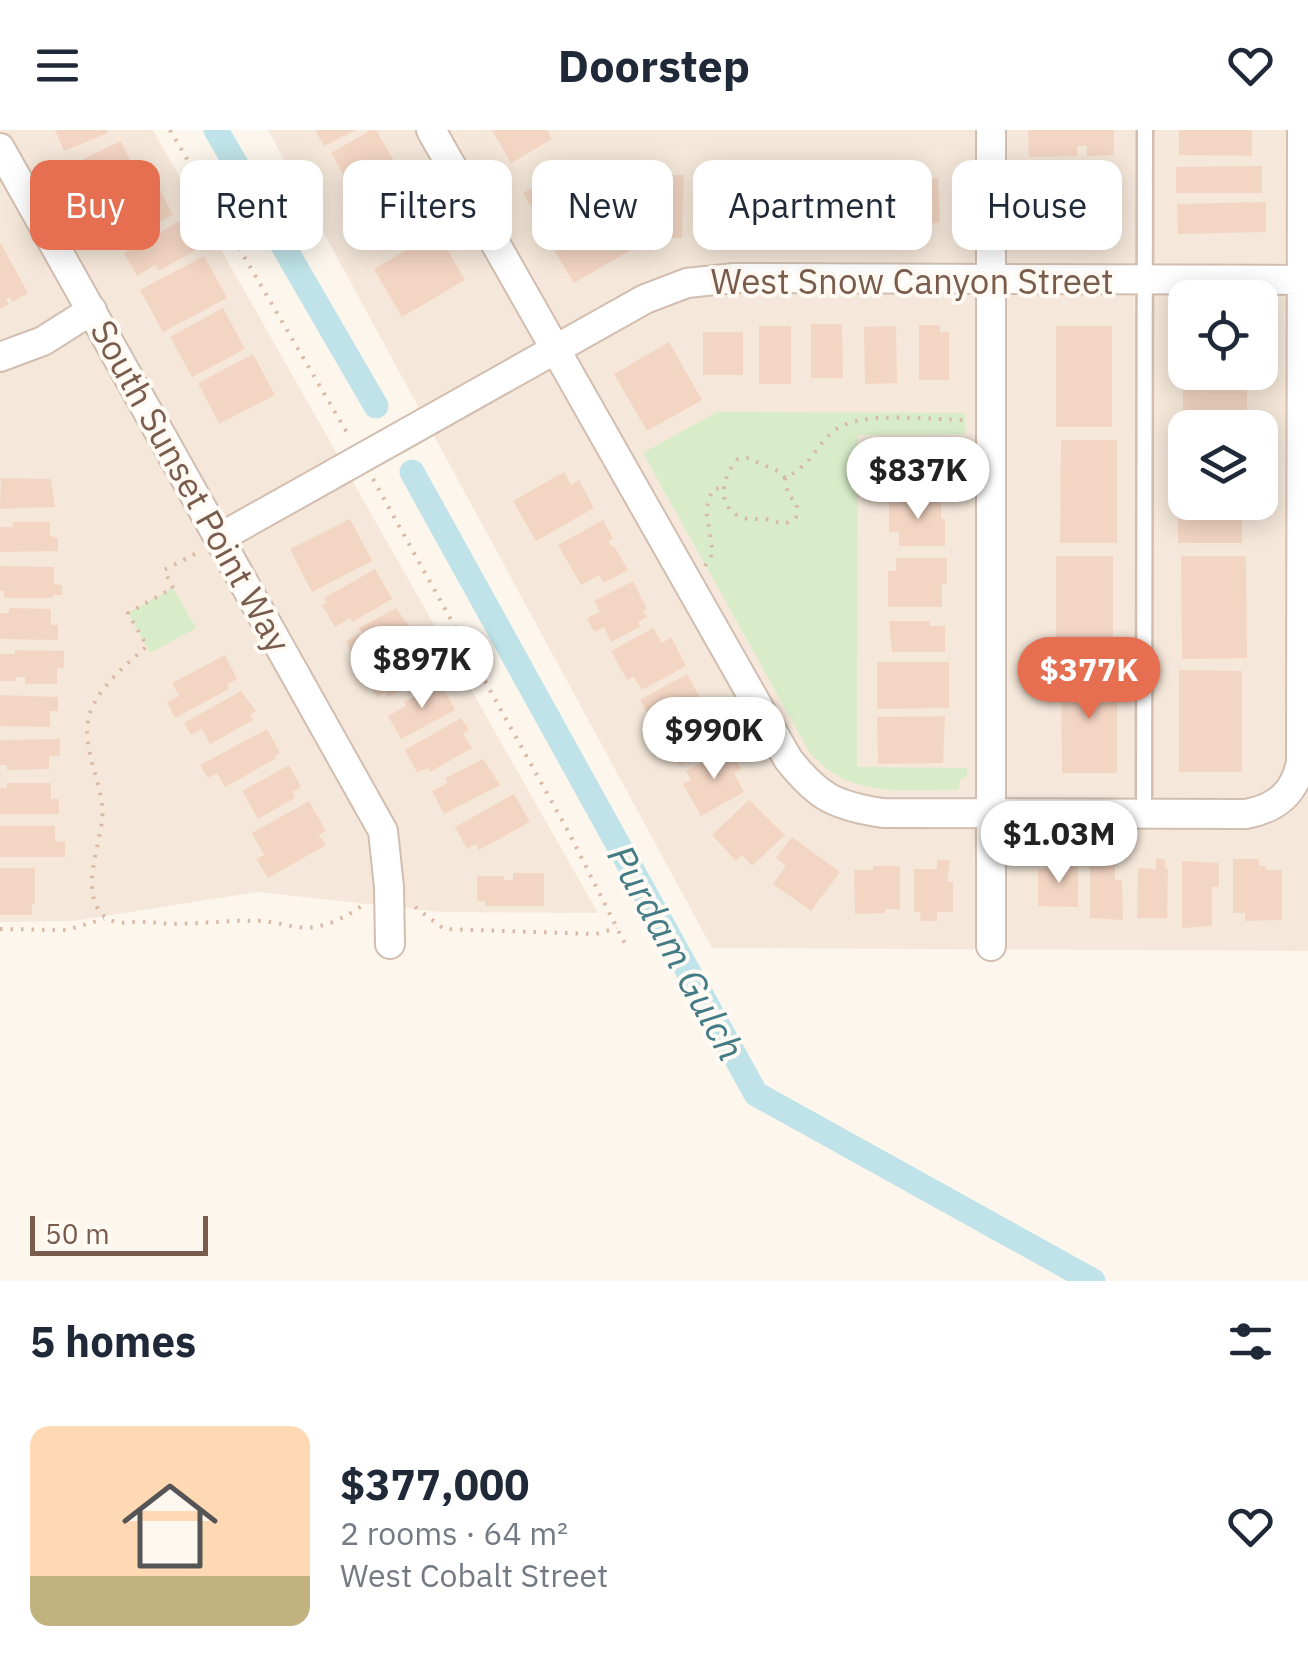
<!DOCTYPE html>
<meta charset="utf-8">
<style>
:root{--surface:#fff;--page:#f2f2f3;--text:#1f2937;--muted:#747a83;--line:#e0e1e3;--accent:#e76f51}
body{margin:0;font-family:"IBM Plex Sans",sans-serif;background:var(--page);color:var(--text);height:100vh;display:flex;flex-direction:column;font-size:38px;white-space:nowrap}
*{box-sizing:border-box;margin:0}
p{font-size:32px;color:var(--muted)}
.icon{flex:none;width:55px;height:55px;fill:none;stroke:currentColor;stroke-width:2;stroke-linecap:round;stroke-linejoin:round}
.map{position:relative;height:1151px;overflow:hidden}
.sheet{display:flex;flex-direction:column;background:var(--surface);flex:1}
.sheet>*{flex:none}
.hud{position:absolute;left:30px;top:30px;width:1250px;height:90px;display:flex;gap:20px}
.buttons{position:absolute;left:1168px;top:150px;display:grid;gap:20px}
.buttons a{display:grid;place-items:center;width:110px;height:110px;border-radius:20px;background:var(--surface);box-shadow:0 5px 25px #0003;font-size:50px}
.scale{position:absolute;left:30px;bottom:25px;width:178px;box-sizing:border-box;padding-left:10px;border:5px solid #7a5c4d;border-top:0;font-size:28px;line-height:35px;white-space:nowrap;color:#7a5c4d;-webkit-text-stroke:8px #fffaf3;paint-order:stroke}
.price{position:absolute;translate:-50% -85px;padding:0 22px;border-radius:35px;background:#fff;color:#222;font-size:32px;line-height:65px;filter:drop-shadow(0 2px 5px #0008)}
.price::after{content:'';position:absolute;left:50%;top:60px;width:30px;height:22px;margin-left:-15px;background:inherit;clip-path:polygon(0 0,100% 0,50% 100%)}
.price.current{background:var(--accent);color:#fff}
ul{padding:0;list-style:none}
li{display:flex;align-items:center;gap:30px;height:250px;padding:0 30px}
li+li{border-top:2px solid var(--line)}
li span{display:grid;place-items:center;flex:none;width:280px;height:200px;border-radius:20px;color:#555}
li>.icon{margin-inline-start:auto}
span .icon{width:120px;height:120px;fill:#fffc;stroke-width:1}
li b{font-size:42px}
h2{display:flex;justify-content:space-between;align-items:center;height:120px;padding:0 30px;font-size:42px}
.tag{padding:0 35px;border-radius:20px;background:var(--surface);box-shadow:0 5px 25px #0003;font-size:35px;line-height:90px}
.tag.current{background:var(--accent);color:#fff}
header{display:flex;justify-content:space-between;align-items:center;height:130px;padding:0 30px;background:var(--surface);font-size:45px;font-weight:800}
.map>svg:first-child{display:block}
</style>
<header><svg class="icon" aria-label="menu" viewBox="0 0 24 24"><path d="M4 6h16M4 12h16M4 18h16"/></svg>Doorstep<svg class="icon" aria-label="heart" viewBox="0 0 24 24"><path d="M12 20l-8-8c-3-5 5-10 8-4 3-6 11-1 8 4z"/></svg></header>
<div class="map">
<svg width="1308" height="1151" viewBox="0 0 1308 1151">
<rect width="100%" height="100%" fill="#fdf6ec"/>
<path fill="#f5e8da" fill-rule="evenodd" d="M 0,0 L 153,0 L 598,783 L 441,782 L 258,762 L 73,791 L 0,792 Z
M 268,0 L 1308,0 L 1308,821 L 712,818 ZM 1185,168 L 1260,168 L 1260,242 L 1185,242 ZM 1185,298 L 1260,298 L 1260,372 L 1185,372 Z"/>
<path fill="#d8ecc9" d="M 717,282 L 965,283 L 965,304 L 858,305 L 857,637 L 967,638 L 967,646 L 959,651 L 959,660 C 901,659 853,670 810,623 L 643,323 Z
M 173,458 L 196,498 L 150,523 L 128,483 Z"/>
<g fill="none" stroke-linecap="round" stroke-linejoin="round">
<path stroke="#bfe3e8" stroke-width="25" d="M 216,0 L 376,276
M 412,342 L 756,964 L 1093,1151"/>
</g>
<path fill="#f3d5c3" d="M 55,0 L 107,0 L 108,3 L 64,21 Z
M 315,0 L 356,0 L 324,16 Z
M 371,0 L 376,0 L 397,36 L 353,61 L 331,23 Z
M 492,0 L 547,0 L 552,9 L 511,33 Z
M 1028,0 L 1114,0 L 1114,25 L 1087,26 L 1087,16 L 1077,16 L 1077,26 L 1029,27 Z
M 1179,0 L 1252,0 L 1252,26 L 1179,25 Z
M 121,11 L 140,52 L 97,71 L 79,31 Z
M 1262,36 L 1262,63 L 1176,63 L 1176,37 Z
M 1042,37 L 1114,37 L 1114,63 L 1042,64 Z
M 564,40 L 586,76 L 545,101 L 523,63 Z
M 650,44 L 684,45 L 682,108 L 649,107 Z
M 403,46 L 428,94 L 379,119 L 354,70 Z
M 938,48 L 940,93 L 892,95 L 890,50 Z
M 700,49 L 746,49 L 746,97 L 701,97 Z
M 874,49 L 875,98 L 829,99 L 828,50 Z
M 810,52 L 811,98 L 765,99 L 764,53 Z
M 158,56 L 173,85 L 115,115 L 100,86 Z
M 1113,72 L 1114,102 L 1024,103 L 1024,74 Z
M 1266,72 L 1266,102 L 1178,104 L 1177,74 Z
M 607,78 L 631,120 L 574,153 L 549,112 Z
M 180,91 L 197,119 L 159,141 L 155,135 L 137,146 L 124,123 Z
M 437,102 L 465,150 L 402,187 L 374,139 Z
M 0,112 L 28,163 L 12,172 L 10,167 L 6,169 L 9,174 L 0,179 Z
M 204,126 L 227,168 L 163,202 L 140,160 Z
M 223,178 L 245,219 L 192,247 L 170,207 Z
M 811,194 L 842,194 L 843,248 L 811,248 Z
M 919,195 L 940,195 L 940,202 L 949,202 L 949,250 L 919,250 Z
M 759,196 L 791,196 L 791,254 L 759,254 Z
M 896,196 L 897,253 L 865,254 L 864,197 Z
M 1056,196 L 1112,196 L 1112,297 L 1056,297 Z
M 703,202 L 743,202 L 743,245 L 703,245 Z
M 669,212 L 702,270 L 647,301 L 614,244 Z
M 253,224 L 275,265 L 219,294 L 198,253 Z
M 1183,242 L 1247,242 L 1247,298 L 1183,298 Z
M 1061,310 L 1117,310 L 1117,413 L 1060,413 Z
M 1177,311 L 1185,311 L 1185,372 L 1242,372 L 1242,413 L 1178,413 Z
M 879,313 L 932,315 L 931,327 L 948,328 L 948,354 L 878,353 Z
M 564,342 L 571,355 L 579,350 L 594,378 L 536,411 L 513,371 Z
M 1,348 L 51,349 L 55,377 L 0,379 Z
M 889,370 L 941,370 L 941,389 L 945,389 L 945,416 L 899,416 L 899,402 L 889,402 Z
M 350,389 L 372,431 L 312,462 L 290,419 Z
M 603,390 L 613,409 L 608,411 L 612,417 L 614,416 L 628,440 L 603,453 L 599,445 L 581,455 L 558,415 Z
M 13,392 L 50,392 L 50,405 L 58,409 L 58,421 L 0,422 L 0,397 L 13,397 Z
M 1056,426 L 1113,426 L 1113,528 L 1056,528 Z
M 1181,426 L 1246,426 L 1247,528 L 1182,529 Z
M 896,428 L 947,428 L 947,454 L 942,454 L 942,477 L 888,477 L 888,441 L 896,441 Z
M 0,436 L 54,437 L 54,454 L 62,455 L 62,465 L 53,465 L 53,468 L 4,468 L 4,461 L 0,461 Z
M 375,439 L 392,469 L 352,492 L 350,488 L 335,497 L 322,475 L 327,473 L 324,468 Z
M 633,451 L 647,479 L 643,481 L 647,487 L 638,492 L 640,497 L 611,512 L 604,497 L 594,502 L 587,488 L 600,482 L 594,471 Z
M 9,478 L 51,479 L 51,495 L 58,495 L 58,510 L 0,509 L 0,483 L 9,483 Z
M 396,478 L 415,504 L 358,534 L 346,511 L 362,503 L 359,498 Z
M 889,491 L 930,491 L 930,496 L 945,496 L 945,522 L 892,522 Z
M 653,498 L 662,513 L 671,507 L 686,536 L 642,560 L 634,547 L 627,550 L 611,521 Z
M 420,514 L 435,542 L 388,567 L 385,562 L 377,567 L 364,544 Z
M 15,520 L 64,521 L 64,538 L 57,538 L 57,554 L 25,554 L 25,547 L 16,547 L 16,551 L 0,551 L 0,524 L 15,524 Z
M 225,525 L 237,549 L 227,555 L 229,559 L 175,588 L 167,572 L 179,566 L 172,553 Z
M 877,532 L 949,532 L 949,578 L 877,579 Z
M 1117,540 L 1117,643 L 1062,643 L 1061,541 Z
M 1179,540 L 1242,541 L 1242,642 L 1179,642 Z
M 687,544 L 700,567 L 696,569 L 698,574 L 655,597 L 640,570 Z
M 440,552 L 455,580 L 401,609 L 388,586 L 406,576 L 404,572 Z
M 241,561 L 256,581 L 250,585 L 253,590 L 210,614 L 202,599 L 191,605 L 184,593 Z
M 0,565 L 58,567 L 58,581 L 50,581 L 50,597 L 0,596 Z
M 709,579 L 726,608 L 679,635 L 662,607 Z
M 945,586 L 943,633 L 878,634 L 877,587 Z
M 461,588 L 469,600 L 463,603 L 472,618 L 430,642 L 428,638 L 417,642 L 405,620 Z
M 267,599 L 280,623 L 275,626 L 277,628 L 225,657 L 217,643 L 208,648 L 200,635 Z
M 60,609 L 60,626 L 49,626 L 49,639 L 7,640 L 7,635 L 0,635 L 0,610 Z
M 729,617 L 741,639 L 734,643 L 744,662 L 701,686 L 683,654 L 691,650 L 686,641 Z
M 483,629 L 500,655 L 444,684 L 432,661 L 448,653 L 445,648 Z
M 289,635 L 301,657 L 292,662 L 295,668 L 258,689 L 242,661 Z
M 7,653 L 51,653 L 51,669 L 59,669 L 59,684 L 0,684 L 0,658 L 7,658 Z
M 514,664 L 530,692 L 479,720 L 476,714 L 467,719 L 455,697 Z
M 749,670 L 785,705 L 752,736 L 742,725 L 736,731 L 712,705 Z
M 309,671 L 326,701 L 319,705 L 326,715 L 268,748 L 256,729 L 264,725 L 252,703 Z
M 0,696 L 55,696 L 55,711 L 65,712 L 65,727 L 0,727 Z
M 792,707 L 840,742 L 811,781 L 773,754 L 786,736 L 776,728 Z
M 1156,729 L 1165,729 L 1165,739 L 1168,739 L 1167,788 L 1137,788 L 1138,738 L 1156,739 Z
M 1233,729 L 1259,729 L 1259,736 L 1266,736 L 1266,740 L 1282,740 L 1282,790 L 1245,791 L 1245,783 L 1233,783 Z
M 937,730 L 950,730 L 947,752 L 953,752 L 953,782 L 937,782 L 937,791 L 921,791 L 920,782 L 914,782 L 914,739 L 937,739 Z
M 1090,731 L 1115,731 L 1115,750 L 1122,750 L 1123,790 L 1090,788 Z
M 1182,731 L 1219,733 L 1219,757 L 1212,757 L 1212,796 L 1182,798 Z
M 1051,733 L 1078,733 L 1078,777 L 1038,776 L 1038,739 L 1050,739 Z
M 873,736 L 900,736 L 900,779 L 885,779 L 885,783 L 855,784 L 854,740 L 873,740 Z
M 0,738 L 35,738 L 35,774 L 32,774 L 32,785 L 0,785 Z
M 513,743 L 544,743 L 544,776 L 485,776 L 485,771 L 477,771 L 477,746 L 504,746 L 504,750 L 513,750 Z"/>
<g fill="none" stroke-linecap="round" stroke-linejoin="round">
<g stroke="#d1beb0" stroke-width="19">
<path id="service" d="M 1144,684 L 1145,0"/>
</g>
<g stroke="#d1beb0" stroke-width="32">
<path id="minor" d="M 431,0 L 788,629 C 818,667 835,676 883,683 L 1246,684 C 1277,678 1295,663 1301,632 L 1302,0
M 991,0 L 991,816
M 0,18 L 383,701 L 389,757 L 390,814
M 0,227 L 43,211 L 92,180
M 221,407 L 645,169 L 687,153 L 734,148 L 1308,150"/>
</g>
<path stroke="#d9b8a5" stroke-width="4" stroke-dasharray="2.5 8" stroke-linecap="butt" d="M 170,0 L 349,306
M 785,348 L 788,365 L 797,373 L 796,387 L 790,392 C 780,395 776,391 766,389 C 760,388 754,390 748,389 C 715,383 720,348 738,329 L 747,328 L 782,343 L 785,348 C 815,332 814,317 835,300 C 860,280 934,290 966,290
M 373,349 L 568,701 L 626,816
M 195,424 L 164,440 L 173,458 L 128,483 L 147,516 C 126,535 97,558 89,586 C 80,620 106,657 102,691 C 99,717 80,765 104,786 C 118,798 133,790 148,792 C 187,797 223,789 262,791 C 280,792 297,800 315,797 C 333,794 349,785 363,775
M 705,436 L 713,423 L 706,380 L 712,360 L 721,358
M 415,777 L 444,799 L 596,804 L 617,798
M 0,799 L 67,800 L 104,789"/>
<use href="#service" stroke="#fff" stroke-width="14"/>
<use href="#minor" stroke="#fff" stroke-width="28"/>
</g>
<g text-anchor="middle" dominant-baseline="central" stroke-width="8" stroke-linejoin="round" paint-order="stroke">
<g font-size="35" fill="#7a5c4d" stroke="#fffaf3">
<text x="912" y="151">West Snow Canyon Street</text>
<text transform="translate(191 356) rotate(61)">South Sunset Point Way</text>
</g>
<g font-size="38" font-style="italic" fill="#437c86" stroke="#fffaf3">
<text transform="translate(677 822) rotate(61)">Purdam Gulch</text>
</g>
</g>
</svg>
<div class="buttons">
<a><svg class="icon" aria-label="locate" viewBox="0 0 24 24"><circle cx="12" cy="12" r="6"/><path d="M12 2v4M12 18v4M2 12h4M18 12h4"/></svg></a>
<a><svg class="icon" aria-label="layers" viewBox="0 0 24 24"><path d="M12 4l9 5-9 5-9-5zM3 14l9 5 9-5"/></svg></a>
</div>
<div class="scale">50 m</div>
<b class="price" style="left:918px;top:392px">$837K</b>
<b class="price" style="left:422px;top:581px">$897K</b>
<b class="price current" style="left:1089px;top:592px">$377K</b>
<b class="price" style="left:714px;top:652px">$990K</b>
<b class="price" style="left:1059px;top:756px">$1.03M</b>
<div class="hud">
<a class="tag current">Buy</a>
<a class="tag">Rent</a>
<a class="tag">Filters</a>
<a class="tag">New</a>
<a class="tag">Apartment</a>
<a class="tag">House</a>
</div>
</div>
<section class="sheet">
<h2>5 homes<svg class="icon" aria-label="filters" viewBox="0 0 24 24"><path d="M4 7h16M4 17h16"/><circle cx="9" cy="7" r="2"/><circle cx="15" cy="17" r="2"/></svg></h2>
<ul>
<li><span style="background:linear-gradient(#ffd9b3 75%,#c2b280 0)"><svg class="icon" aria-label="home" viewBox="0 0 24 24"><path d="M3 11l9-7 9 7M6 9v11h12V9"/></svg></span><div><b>$377,000</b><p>2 rooms · 64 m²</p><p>West Cobalt Street</p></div><svg class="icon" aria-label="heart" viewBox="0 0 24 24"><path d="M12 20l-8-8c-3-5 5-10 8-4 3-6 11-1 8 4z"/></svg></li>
</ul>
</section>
